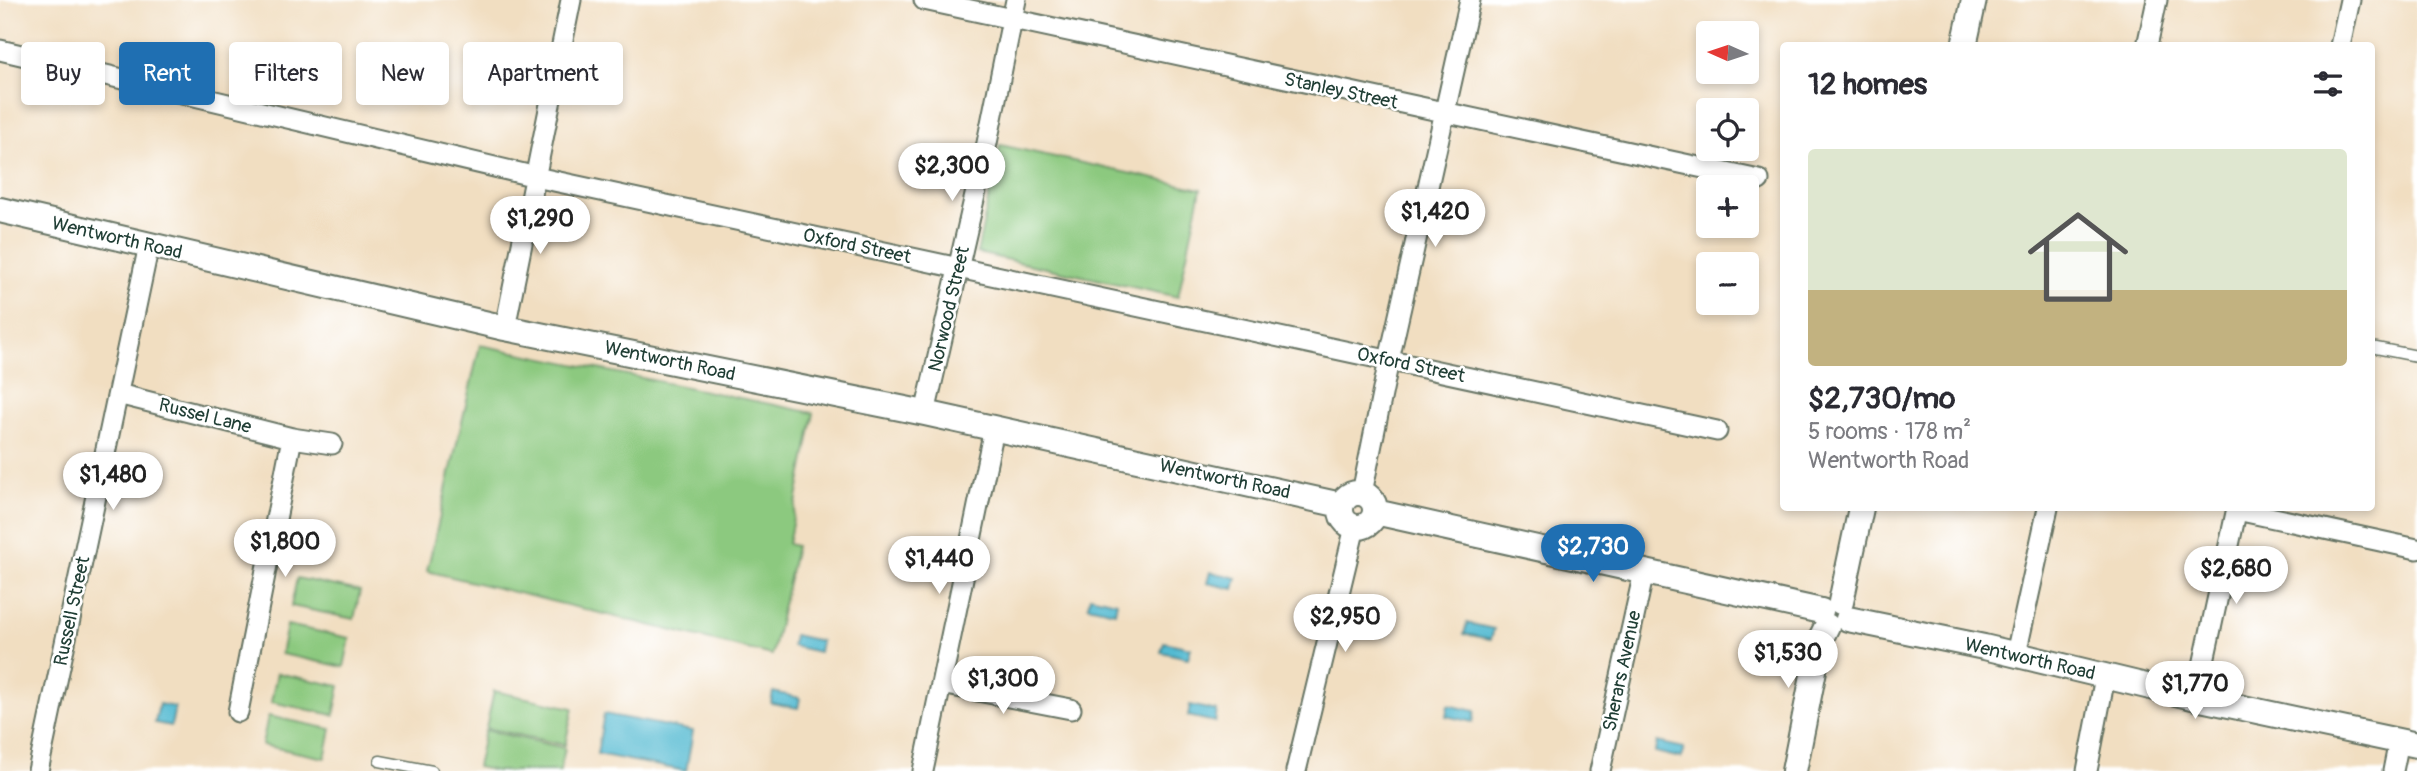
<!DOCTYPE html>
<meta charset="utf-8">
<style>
:root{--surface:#fff;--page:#f7f7f7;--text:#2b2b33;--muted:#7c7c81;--line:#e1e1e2;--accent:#1f6fb2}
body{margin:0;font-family:Pangolin,sans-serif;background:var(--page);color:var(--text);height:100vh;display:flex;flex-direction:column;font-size:26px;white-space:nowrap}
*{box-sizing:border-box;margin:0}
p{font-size:23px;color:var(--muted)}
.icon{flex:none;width:38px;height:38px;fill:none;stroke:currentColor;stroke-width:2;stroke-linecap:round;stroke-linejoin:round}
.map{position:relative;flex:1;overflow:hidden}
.side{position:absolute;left:1780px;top:42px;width:595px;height:469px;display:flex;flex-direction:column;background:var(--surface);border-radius:7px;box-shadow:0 4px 10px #0003}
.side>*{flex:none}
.top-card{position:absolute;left:21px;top:42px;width:665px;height:63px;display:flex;gap:14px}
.needle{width:46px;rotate:273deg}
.tools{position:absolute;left:1696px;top:21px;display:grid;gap:14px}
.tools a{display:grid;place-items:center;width:63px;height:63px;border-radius:7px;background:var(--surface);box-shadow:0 4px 10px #0003;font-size:35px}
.price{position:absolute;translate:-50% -60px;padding:0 16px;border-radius:24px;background:#fff;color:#222;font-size:23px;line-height:46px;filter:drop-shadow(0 2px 4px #0008)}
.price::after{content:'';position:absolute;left:50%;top:42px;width:21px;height:16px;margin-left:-10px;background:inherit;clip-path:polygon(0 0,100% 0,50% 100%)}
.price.current{background:var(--accent);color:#fff}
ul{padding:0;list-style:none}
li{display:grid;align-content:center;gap:14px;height:371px;padding:0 28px}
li+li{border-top:2px solid var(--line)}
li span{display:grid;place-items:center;height:217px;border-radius:7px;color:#555}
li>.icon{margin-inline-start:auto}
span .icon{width:126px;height:126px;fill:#fffc;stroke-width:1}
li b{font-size:30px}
h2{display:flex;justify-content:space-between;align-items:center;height:84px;padding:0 28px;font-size:30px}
.tag{padding:0 24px;border-radius:7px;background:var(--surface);box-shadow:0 4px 10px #0003;font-size:24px;line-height:63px}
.tag.current{background:var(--accent);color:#fff}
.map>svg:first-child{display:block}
</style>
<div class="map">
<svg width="2417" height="771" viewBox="0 0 2417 771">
<rect width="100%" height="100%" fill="#fff"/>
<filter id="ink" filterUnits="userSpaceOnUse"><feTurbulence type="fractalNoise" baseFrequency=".0143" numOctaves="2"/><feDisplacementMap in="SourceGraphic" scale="14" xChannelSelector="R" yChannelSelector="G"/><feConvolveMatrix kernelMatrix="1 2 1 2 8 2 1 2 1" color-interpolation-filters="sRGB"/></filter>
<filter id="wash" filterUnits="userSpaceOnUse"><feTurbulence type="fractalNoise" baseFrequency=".00686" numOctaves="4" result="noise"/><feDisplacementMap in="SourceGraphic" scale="28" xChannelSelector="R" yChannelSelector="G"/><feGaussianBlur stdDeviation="1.57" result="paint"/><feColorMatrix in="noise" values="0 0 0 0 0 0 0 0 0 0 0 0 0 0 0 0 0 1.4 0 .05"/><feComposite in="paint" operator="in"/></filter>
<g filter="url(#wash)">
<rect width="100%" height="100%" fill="#f1dec1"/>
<path fill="#8cc97f" stroke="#56835a" stroke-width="2" d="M 1000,145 L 1201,189 L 1178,297 L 977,253 Z
M 480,345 L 814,413 L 788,544 L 796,546 L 772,655 L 427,571 Z
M 297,578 L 360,591 L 354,619 L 291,606 Z
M 287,625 L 350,638 L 344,667 L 281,654 Z
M 277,673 L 340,686 L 334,715 L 271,702 Z
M 494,691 L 573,708 L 565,745 L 486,728 Z
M 268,716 L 331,729 L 325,758 L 262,745 Z
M 485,730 L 565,748 L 560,771 L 496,771 L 477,767 Z"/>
<path fill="#53bad1" stroke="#397c82" stroke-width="2" d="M 1210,572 L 1237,578 L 1234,589 L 1207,583 Z
M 1090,596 L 1117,602 L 1115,612 L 1088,606 Z
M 1467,623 L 1494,629 L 1491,639 L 1464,634 Z
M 794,635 L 821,641 L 819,652 L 792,646 Z
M 1164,642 L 1191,648 L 1188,658 L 1161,652 Z
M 773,692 L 800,698 L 798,708 L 771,703 Z
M 159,704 L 175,707 L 171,726 L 155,723 Z
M 1190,705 L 1217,711 L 1215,722 L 1188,716 Z
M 1448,705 L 1475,711 L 1473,722 L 1446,716 Z
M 604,714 L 693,731 L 686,771 L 597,754 Z
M 1657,742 L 1684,748 L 1681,758 L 1655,752 Z"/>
</g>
<g filter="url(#ink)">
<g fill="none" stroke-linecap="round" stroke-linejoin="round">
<g stroke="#687565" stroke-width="13">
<path id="service" d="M 2371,347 L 2417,356
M 380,761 L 432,771"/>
</g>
<g stroke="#687565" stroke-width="23">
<path id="minor" d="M 924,0 L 1759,180
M 2147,46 L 2157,0
M 2340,46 L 2350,0
M 0,50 L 545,179 L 1717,431
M 505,328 L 571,0
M 118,394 L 292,438 L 332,444
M 925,413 L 987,143 L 1016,0
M 1362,493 L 1389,360 L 1470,0
M 2237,510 L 2417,549
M 2016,654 L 2048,508
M 941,684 L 1071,709
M 2196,698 L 2237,508
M 238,712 L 292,438
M 38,771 L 149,245
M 923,771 L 994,429
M 1296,771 L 1355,527
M 1600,771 L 1644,572
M 2087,771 L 2105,677
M 2393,771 L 2399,741"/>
</g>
<g stroke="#687565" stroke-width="28">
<path id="tertiary" d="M 1964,46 L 1974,0
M 0,210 L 505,328 L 925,413 L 1341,505
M1341 510a17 17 0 1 1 34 0a17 17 0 1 1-34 0Z
M 1375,512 L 1821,611
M 1841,602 L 1861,508
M 1848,619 L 1984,647 L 2196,698 L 2417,745
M 1794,771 L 1820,640 L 1827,626"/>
</g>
<use href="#service" stroke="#fff" stroke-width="10"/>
<use href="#minor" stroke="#fff" stroke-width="19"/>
<use href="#tertiary" stroke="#fff" stroke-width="24"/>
</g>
</g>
<g text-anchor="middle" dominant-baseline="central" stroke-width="5" stroke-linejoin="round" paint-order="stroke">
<g font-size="19" fill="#1f3d34" stroke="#fff">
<text transform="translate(1341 91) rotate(12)">Stanley Street</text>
<text transform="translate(117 238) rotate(13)">Wentworth Road</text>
<text transform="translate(857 246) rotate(12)">Oxford Street</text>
<text transform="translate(949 309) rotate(-77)">Norwood Street</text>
<text transform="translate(670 361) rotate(12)">Wentworth Road</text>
<text transform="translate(1411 365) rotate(12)">Oxford Street</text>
<text transform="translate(205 416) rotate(14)">Russel Lane</text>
<text transform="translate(1225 479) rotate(12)">Wentworth Road</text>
<text transform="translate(72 611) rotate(-78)">Russell Street</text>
<text transform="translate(2030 659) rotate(13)">Wentworth Road</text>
<text transform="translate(1622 671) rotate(-78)">Sherars Avenue</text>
</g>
</g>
</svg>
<div class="tools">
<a><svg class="needle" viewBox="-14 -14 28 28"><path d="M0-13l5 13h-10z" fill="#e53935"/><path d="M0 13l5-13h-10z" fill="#7c7c81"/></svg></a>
<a><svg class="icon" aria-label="locate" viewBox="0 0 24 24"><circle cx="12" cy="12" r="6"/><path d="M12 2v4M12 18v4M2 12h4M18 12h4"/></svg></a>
<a>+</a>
<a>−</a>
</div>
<b class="price" style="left:952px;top:203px">$2,300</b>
<b class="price" style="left:1435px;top:249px">$1,420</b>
<b class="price" style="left:540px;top:256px">$1,290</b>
<b class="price" style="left:113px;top:512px">$1,480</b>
<b class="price" style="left:285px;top:579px">$1,800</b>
<b class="price current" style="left:1593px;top:584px">$2,730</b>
<b class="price" style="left:939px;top:596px">$1,440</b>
<b class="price" style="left:2236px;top:606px">$2,680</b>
<b class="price" style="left:1345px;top:654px">$2,950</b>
<b class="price" style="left:1788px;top:690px">$1,530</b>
<b class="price" style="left:1003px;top:716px">$1,300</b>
<b class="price" style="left:2195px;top:721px">$1,770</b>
<div class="top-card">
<a class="tag">Buy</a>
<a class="tag current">Rent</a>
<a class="tag">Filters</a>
<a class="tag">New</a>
<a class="tag">Apartment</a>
</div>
<section class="side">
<h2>12 homes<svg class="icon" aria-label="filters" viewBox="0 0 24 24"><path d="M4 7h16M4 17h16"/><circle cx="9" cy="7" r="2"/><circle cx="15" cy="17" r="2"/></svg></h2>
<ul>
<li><span style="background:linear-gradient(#dfe7d0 65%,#c2b280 0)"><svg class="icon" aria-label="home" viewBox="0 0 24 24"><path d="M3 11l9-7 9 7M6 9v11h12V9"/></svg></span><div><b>$2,730/mo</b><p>5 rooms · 178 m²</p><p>Wentworth Road</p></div></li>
</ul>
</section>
</div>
